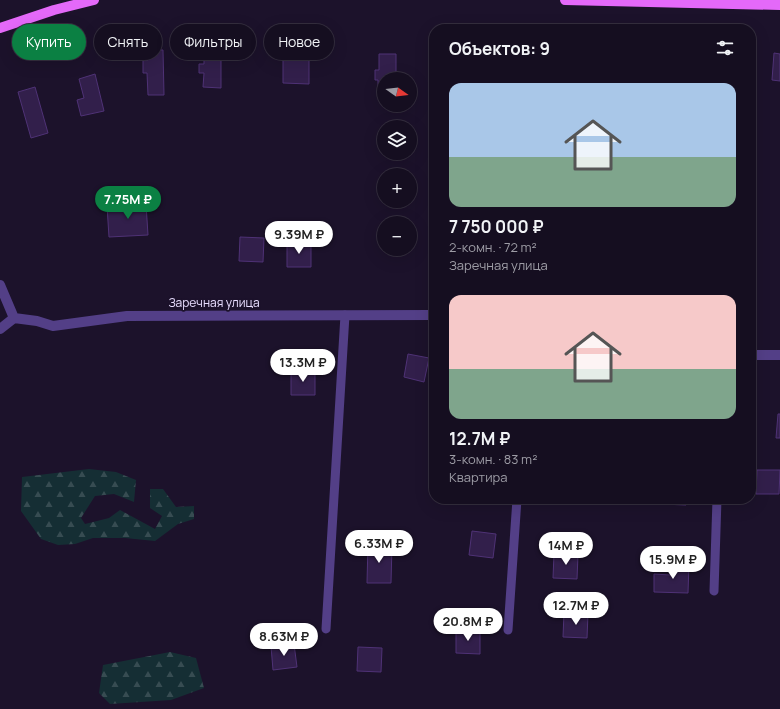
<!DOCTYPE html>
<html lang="ru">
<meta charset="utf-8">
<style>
:root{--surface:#150e20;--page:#1e1729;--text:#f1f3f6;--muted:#9d9ca5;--line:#342e3e;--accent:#0b8043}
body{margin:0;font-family:Manrope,sans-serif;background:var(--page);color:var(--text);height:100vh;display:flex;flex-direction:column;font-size:15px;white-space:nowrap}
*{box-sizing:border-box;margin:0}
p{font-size:13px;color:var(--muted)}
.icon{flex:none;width:22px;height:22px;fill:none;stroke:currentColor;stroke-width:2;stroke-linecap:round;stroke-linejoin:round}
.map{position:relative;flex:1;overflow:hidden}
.panel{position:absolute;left:429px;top:24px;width:327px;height:480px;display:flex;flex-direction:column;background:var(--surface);border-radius:16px;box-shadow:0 4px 16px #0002,0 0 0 1px var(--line)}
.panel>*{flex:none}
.banner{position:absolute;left:12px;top:24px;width:357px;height:36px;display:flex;gap:8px}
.needle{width:26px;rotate:104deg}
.tools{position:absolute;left:377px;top:72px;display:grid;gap:8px}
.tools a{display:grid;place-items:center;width:40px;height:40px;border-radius:50%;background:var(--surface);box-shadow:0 4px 16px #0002,0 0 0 1px var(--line);font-size:20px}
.price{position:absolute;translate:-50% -34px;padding:0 9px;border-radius:14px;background:#fff;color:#222;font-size:13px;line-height:26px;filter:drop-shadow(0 1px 2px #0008)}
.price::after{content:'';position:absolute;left:50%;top:24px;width:12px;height:9px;margin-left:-6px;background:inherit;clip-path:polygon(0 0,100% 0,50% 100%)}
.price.selected{background:var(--accent);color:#fff}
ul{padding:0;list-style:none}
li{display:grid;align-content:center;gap:8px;height:212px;padding:0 20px}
li span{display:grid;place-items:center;height:124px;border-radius:12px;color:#555}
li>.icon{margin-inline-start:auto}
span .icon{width:72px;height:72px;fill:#fffc;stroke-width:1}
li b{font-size:17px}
h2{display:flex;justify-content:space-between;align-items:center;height:48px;padding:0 20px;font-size:17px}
.pill{padding:0 14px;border-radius:18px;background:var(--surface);box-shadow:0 4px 16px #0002,0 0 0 1px var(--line);font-size:14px;line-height:36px}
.pill.selected{background:var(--accent);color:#fff}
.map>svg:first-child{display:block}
</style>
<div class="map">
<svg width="780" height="709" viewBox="0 0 780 709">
<defs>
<pattern id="forest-firs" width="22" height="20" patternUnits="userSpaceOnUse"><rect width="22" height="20" fill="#152e34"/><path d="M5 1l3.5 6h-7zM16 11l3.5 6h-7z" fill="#374c52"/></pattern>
</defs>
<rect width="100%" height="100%" fill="#1c122b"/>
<path fill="url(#forest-firs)" d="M 89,469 L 116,472 L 136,480 L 134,502 L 114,494 L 95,496 L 81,518 L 85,524 L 109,518 L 120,510 L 155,529 L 162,516 L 150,508 L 150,489 L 163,489 L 176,507 L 194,506 L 194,519 L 178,524 L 155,541 L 125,538 L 93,538 L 75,544 L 58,545 L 41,539 L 21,511 L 22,477 Z
M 170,652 L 196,658 L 204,688 L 171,700 L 110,704 L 99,693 L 103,665 Z"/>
<path fill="#321f4b" stroke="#4f3276" d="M 148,50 L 163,50 L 164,95 L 148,95 L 147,73 L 143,73 L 143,60 L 148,60 Z
M 204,50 L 221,50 L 221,88 L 203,87 L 204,73 L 199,73 L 199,64 L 204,64 Z
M 774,53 L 780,54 L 780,81 L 772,80 Z
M 283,54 L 309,55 L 309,84 L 283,83 Z
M 379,54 L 396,54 L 396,79 L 384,79 L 384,92 L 378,92 L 378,80 L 375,80 L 375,70 L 379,70 Z
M 95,74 L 104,111 L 81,116 L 77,100 L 84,98 L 79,79 Z
M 35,87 L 48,133 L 31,138 L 18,92 Z
M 146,204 L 148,235 L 109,237 L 107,206 Z
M 240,237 L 264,238 L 263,262 L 239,261 Z
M 287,243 L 311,243 L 311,267 L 287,267 Z
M 408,354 L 429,358 L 424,382 L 404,377 Z
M 291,371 L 315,371 L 315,395 L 291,395 Z
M 778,414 L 780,414 L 780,438 L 776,438 Z
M 757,470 L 780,470 L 779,494 L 756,494 Z
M 663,499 L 686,499 L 686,505 L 662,504 Z
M 472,531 L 496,534 L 493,558 L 469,555 Z
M 368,544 L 392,545 L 391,583 L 367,583 Z
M 554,554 L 578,555 L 577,579 L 553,578 Z
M 671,563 L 689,563 L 688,593 L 654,592 L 654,574 L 670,575 Z
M 564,613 L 588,614 L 587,638 L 563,637 Z
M 456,629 L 480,630 L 480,654 L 456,653 Z
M 294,644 L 297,667 L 273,670 L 271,646 Z
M 358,647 L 382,648 L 381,672 L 357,671 Z"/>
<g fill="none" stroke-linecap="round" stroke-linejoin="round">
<path stroke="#533f87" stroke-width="9" d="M 714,591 L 717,499
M 326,629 L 345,315
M 508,630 L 517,499"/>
<path stroke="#533f87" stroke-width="10" d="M 0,285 L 14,318
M 0,329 L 14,318 L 37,321 L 53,326 L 127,316 L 434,315
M 751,355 L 780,355"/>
<path stroke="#e469f9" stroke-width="10" d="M 565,0 L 780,5
M 0,28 L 54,10 L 94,0"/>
</g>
<g text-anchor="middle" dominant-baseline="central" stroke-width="3.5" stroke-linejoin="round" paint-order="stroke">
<g font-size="12" fill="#e8ddfe" stroke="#1c122b">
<text x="214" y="302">Заречная улица</text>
</g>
</g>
</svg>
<div class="tools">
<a><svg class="needle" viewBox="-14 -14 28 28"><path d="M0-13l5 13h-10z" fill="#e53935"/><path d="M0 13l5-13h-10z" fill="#9d9ca5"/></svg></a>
<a><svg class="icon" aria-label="layers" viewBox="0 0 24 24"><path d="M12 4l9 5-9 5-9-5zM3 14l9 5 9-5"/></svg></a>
<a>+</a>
<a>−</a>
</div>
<b class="price selected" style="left:128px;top:220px">7.75M ₽</b>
<b class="price" style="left:299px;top:255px">9.39M ₽</b>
<b class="price" style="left:303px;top:383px">13.3M ₽</b>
<b class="price" style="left:379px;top:564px">6.33M ₽</b>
<b class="price" style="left:566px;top:566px">14M ₽</b>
<b class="price" style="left:673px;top:580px">15.9M ₽</b>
<b class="price" style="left:576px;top:626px">12.7M ₽</b>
<b class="price" style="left:468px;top:642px">20.8M ₽</b>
<b class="price" style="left:284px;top:657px">8.63M ₽</b>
<div class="banner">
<a class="pill selected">Купить</a>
<a class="pill">Снять</a>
<a class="pill">Фильтры</a>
<a class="pill">Новое</a>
</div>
<section class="panel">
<h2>Объектов: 9<svg class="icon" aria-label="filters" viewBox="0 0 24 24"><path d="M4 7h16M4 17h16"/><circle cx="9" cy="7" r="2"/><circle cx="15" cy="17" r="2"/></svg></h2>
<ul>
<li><span style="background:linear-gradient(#a9c7e8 60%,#7fa58c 0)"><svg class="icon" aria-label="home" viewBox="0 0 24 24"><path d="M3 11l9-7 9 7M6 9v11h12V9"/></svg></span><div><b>7 750 000 ₽</b><p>2-комн. · 72 m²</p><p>Заречная улица</p></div></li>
<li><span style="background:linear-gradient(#f6c9c9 60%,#7fa58c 0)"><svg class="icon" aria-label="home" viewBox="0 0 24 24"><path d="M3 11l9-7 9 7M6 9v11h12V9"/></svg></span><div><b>12.7M ₽</b><p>3-комн. · 83 m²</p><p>Квартира</p></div></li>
</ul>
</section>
</div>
